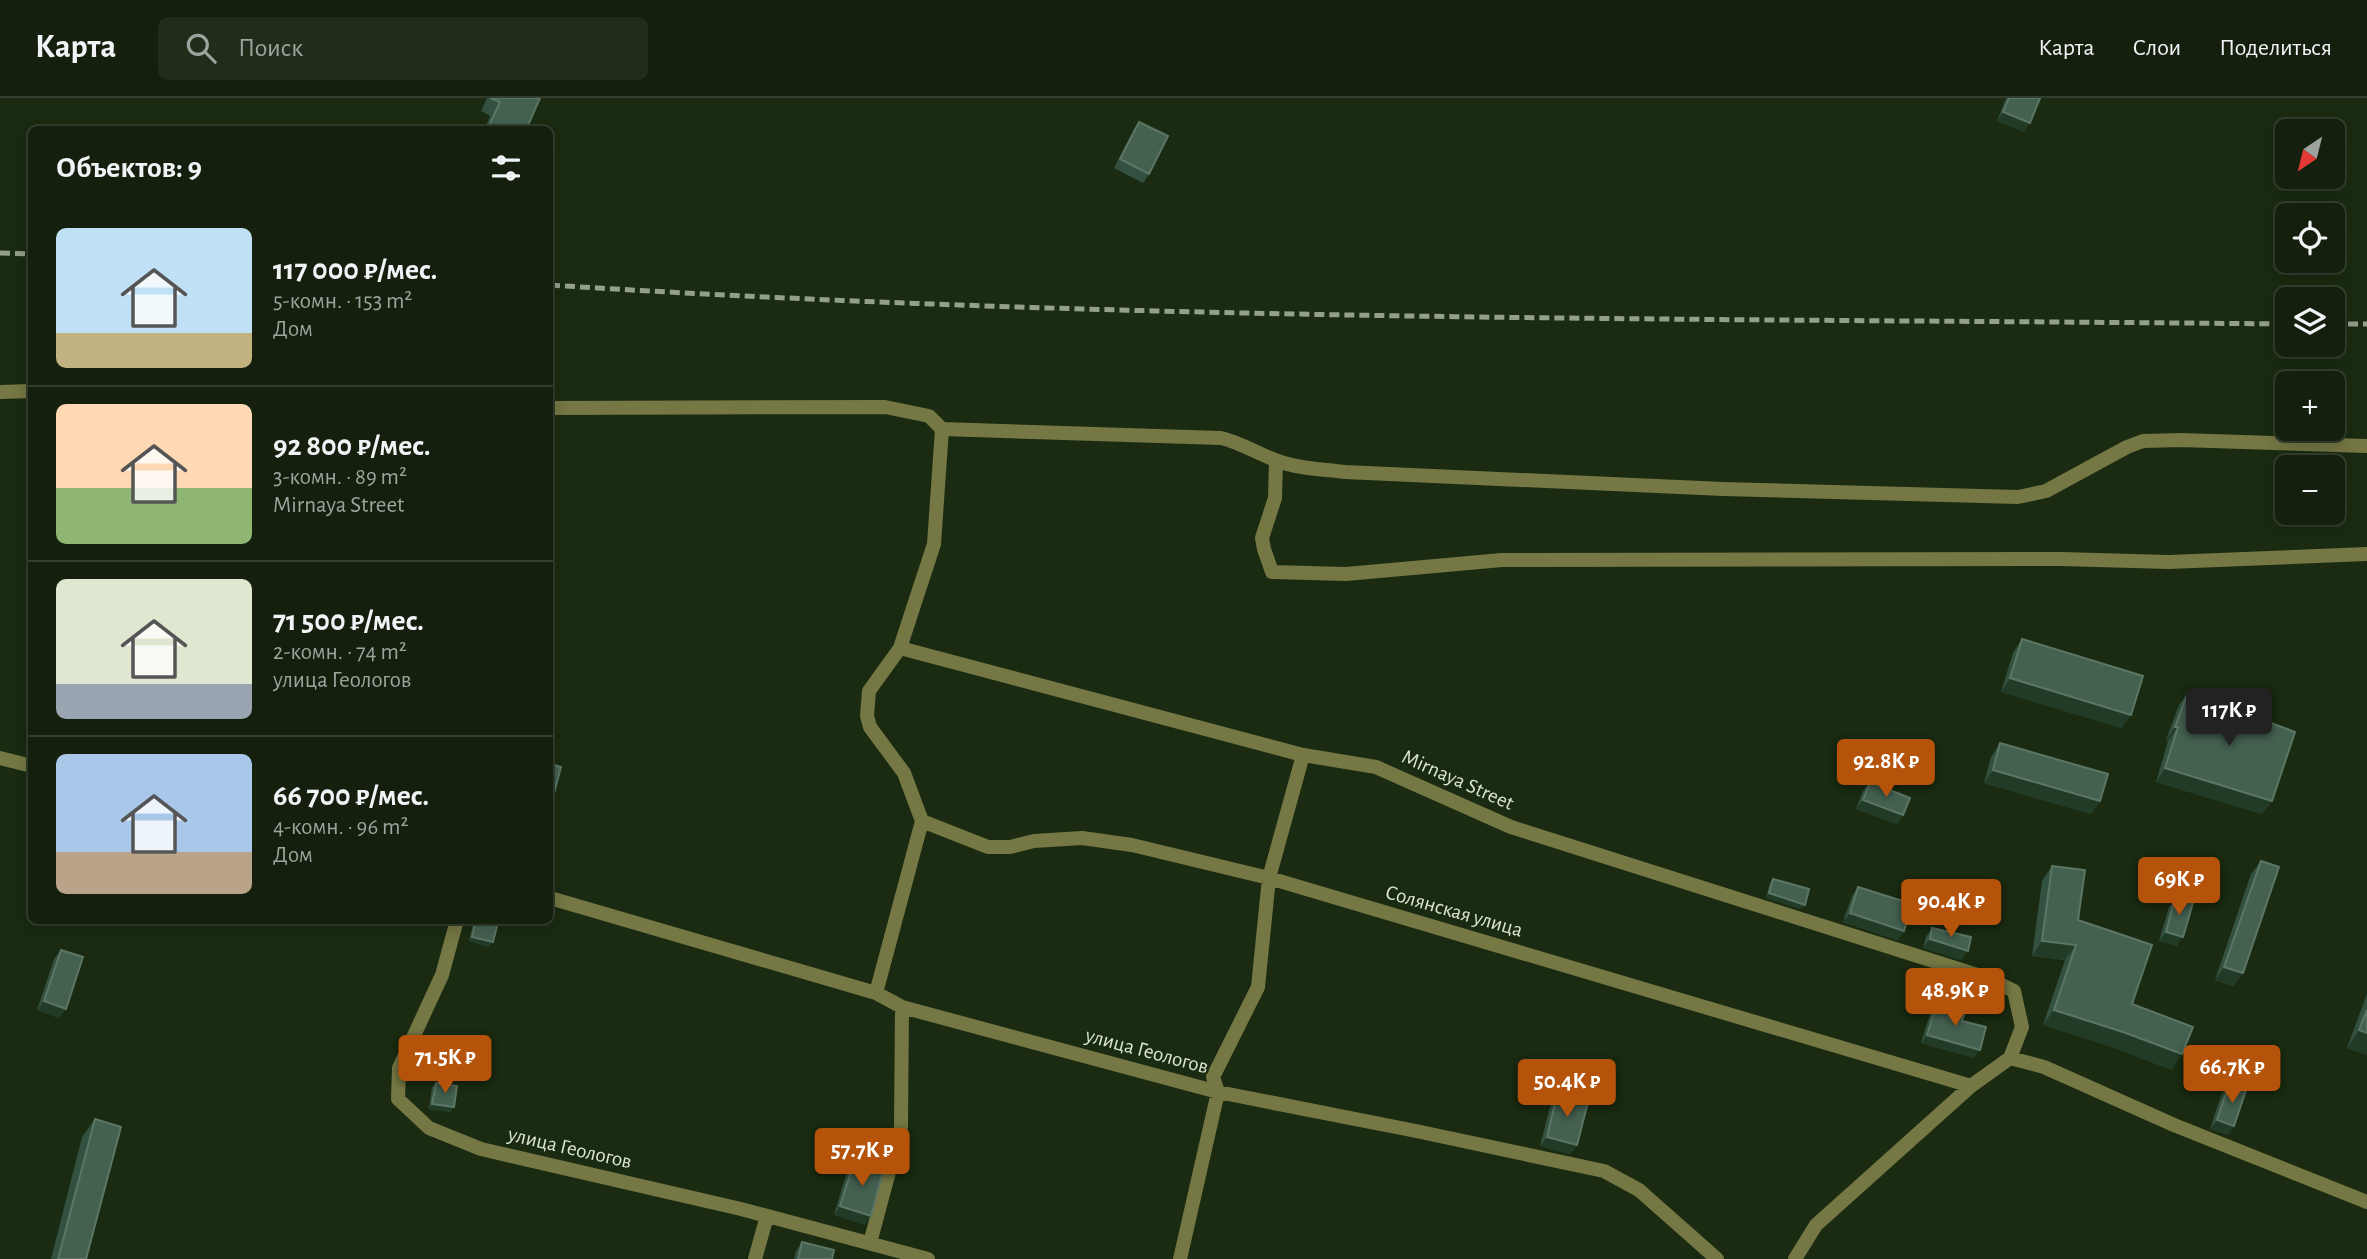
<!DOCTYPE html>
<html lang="ru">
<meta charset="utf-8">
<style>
:root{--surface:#14200d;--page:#212d1b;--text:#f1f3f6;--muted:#9da39d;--line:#333e2e;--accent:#b45309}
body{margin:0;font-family:"Alegreya Sans",sans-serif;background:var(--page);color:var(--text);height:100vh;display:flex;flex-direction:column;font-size:26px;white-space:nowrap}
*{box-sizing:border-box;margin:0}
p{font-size:23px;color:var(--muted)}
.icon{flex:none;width:38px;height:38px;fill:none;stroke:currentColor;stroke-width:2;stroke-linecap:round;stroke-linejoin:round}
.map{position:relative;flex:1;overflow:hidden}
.panel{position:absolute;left:28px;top:28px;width:525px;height:798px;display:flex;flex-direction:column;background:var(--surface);border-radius:10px;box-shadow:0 4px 18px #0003,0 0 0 2px var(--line)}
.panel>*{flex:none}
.needle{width:46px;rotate:215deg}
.controls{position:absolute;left:2275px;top:21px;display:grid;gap:14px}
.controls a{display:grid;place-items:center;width:70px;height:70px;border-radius:10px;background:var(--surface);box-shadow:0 4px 18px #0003,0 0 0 2px var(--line);font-size:35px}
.price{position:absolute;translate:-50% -60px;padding:0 16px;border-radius:7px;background:var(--accent);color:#fff;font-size:23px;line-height:46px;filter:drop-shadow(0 2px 4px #0008)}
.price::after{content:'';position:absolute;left:50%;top:42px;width:21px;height:16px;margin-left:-10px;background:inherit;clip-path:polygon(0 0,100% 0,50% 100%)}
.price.selected{background:#222;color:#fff}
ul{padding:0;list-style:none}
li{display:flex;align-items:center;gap:21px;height:175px;padding:0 28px}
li+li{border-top:2px solid var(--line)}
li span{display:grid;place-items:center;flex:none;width:196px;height:140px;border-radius:10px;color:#555}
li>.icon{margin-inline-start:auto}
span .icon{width:84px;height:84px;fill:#fffc;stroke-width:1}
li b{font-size:30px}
h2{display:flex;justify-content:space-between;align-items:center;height:84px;padding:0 28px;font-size:30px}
header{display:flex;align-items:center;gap:42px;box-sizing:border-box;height:98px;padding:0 35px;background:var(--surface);border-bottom:2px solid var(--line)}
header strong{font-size:33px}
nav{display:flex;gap:38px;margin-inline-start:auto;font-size:24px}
.search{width:490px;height:63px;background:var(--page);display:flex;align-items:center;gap:18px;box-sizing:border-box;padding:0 24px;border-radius:10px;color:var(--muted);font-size:26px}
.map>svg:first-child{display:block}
</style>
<header>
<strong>Карта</strong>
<div class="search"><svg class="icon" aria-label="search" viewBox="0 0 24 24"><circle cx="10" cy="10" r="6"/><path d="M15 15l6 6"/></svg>Поиск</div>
<nav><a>Карта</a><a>Слои</a><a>Поделиться</a></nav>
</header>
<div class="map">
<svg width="2367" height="1161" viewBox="0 0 2367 1161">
<rect width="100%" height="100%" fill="#1a2b11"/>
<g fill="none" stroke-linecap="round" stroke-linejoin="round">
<path stroke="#757744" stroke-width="14" d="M 0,294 L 32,293
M 550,310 L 885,309 L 929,318 L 942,331 L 1221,340 C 1242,345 1258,356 1278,363 C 1299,371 1323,371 1345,374 L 1723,391 L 2018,399 L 2046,393 L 2127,349 L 2143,343 L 2181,342 L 2367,348
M 1276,363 L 1275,400 L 1262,440 L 1264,451 L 1272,474 L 1346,476 L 1502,462 L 2062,461 L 2169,464 L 2367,456
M 900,550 L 1303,657 L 1376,669 L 1511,729 L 1990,881 L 2014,893 L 2022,929 L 2010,960
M 0,660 L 32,668
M 922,723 L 988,749 L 1010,749 L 1034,743 L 1082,740 L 1132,747 L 1269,780 L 1971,988
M 550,800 L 876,895 L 902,909 L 1218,994 L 1416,1033 L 1604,1073 L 1639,1092 L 1717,1161
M 457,822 L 442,877 L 399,970 L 398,1001 L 429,1030 L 481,1051 L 741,1111 L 928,1161
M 876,895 L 922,723 L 904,675 L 870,629 L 867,618 L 869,593 L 900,550 L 934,446 L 942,331
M 870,1145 L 901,1029 L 902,909
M 755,1161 L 767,1118
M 1180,1161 L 1218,994 L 1213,979 L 1258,889 L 1269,780 L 1303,657
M 1795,1161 L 1816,1127 L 1971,988 L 2010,960 L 2044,969 L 2174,1027 L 2367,1104"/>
<path stroke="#93a08c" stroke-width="5" stroke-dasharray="10 5" stroke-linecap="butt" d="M 0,155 L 32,156
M 550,187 C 1128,224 1708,220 2287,226
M 2333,226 L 2367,226"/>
</g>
<path fill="#325140" d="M 487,0 L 540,0 L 526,32 L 484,32 L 490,18 L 481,13 Z
M 2006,0 L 2040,0 L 2024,34 L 1997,23 Z
M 1139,24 L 1149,76 L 1143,85 L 1114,70 L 1133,33 Z
M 2022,541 L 2122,630 L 2001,594 L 2013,555 Z
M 2188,594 L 2272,703 L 2262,716 L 2156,684 L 2168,643 L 2166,642 L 2179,607 Z
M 2000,645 L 2100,703 L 2091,716 L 1984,685 L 1991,659 Z
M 1870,684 L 1903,717 L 1897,726 L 1856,711 L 1863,693 Z
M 2261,763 L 2243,875 L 2233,888 L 2215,882 L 2251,776 Z
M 2052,768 L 2078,822 L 2132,906 L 2172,972 L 2112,949 L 2043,927 L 2065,862 L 2032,858 L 2042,783 Z
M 1773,781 L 1805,807 L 1801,811 L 1766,800 L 1770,785 Z
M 1858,789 L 1904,833 L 1897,842 L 1843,824 L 1852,798 Z
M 2175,800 L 2177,848 L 2159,843 L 2169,809 Z
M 474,822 L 492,822 L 489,849 L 469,843 Z
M 1932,830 L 1961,862 L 1923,850 L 1926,839 Z
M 61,852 L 66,911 L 59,920 L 37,912 L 54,861 Z
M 2367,896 L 2367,957 L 2347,950 Z
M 1937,905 L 1962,923 L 1974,960 L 1921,945 L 1931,913 Z
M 436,985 L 451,1014 L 429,1011 L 432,989 Z
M 2229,986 L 2228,1037 L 2210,1031 L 2222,995 Z
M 1557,996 L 1577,1047 L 1570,1056 L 1540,1048 L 1551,1005 Z
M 95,1021 L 86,1161 L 51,1161 L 82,1039 Z
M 855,1061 L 865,1127 L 834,1117 L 848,1070 Z
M 802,1144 L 832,1161 L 794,1161 L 796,1153 Z"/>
<path fill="#213b27" d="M 2003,14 L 2030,25 L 2024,34 L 1997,23 Z
M 2010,580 L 2131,617 L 2122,630 L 2001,594 Z
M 2175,629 L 2178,629 L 2168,643 L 2166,642 Z
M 2165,670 L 2272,703 L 2262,716 L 2156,684 Z
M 1993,672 L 2100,703 L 2091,716 L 1984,685 Z
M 1863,702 L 1903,717 L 1897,726 L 1856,711 Z
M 1769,795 L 1805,807 L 1801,811 L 1766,800 Z
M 1850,815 L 1904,833 L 1897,842 L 1843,824 Z
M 2166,834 L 2183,839 L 2177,848 L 2159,843 Z
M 472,839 L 493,844 L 489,849 L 469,843 Z
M 1930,841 L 1968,853 L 1961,862 L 1923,850 Z
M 2042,843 L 2076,847 L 2065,862 L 2032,858 Z
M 2224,869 L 2243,875 L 2233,888 L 2215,882 Z
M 44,903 L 66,911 L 59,920 L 37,912 Z
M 2054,912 L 2123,934 L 2182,956 L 2172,972 L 2112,949 L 2043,927 Z
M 2359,932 L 2367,935 L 2367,957 L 2347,950 Z
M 1927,937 L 1980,952 L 1974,960 L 1921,945 Z
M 432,1006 L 454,1009 L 451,1014 L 429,1011 Z
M 2217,1022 L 2234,1028 L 2228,1037 L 2210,1031 Z
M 1547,1039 L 1577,1047 L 1570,1056 L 1540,1048 Z
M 840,1108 L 871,1118 L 865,1127 L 834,1117 Z"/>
<path fill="#446150" stroke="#5b7665" stroke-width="2" d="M 490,0 L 540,0 L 526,32 L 487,32 L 500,4 Z
M 2009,0 L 2040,0 L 2030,25 L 2003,14 Z
M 1139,24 L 1168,38 L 1149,76 L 1120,61 Z
M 2022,541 L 2143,578 L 2131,617 L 2010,580 Z
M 2188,594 L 2295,634 L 2272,703 L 2165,670 L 2178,629 L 2175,629 Z
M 2000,645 L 2108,676 L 2100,703 L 1993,672 Z
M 550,666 L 561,669 L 550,711 Z
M 1870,684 L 1910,700 L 1903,717 L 1863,702 Z
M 2261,763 L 2279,769 L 2243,875 L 2224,869 Z
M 2052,768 L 2085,772 L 2078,822 L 2152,847 L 2132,906 L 2193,929 L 2182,956 L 2123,934 L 2054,912 L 2076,847 L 2042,843 Z
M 1773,781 L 1809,791 L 1805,807 L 1769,795 Z
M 1858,789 L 1912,806 L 1904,833 L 1850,815 Z
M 2175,800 L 2193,805 L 2183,839 L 2166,834 Z
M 476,822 L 492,822 L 498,824 L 493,844 L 472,839 Z
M 1932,830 L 1971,839 L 1968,853 L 1930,841 Z
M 61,852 L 83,859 L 66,911 L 44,903 Z
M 1937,905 L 1965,913 L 1962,923 L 1986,929 L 1980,952 L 1927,937 Z
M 2367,912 L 2367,935 L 2359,932 Z
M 436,985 L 457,988 L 454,1009 L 432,1006 Z
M 2229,986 L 2246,992 L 2234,1028 L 2217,1022 Z
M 1557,996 L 1588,1004 L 1577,1047 L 1547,1039 Z
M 95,1021 L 121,1029 L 86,1161 L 58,1161 Z
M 855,1061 L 884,1070 L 871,1118 L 840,1108 Z
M 802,1144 L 834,1152 L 832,1161 L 798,1161 Z"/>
<g text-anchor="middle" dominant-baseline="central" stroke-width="5" stroke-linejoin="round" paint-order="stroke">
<g font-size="21" fill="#dae5d5" stroke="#1a2b11">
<text transform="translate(1458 682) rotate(24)">Mirnaya Street</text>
<text transform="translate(1454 813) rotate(16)">Солянская улица</text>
<text transform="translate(1147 953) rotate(15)">улица Геологов</text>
<text transform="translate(570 1050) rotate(13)">улица Геологов</text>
</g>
</g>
</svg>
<div class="controls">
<a><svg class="needle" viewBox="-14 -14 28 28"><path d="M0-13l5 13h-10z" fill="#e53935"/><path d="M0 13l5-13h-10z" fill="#9da39d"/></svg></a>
<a><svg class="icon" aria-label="locate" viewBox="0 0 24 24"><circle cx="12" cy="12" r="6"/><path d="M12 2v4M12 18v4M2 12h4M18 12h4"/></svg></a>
<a><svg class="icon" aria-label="layers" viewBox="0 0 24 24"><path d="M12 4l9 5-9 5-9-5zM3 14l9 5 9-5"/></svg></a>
<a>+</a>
<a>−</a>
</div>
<b class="price selected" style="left:2229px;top:650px">117K ₽</b>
<b class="price" style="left:1886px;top:701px">92.8K ₽</b>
<b class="price" style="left:2179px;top:819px">69K ₽</b>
<b class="price" style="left:1951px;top:841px">90.4K ₽</b>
<b class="price" style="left:1955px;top:930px">48.9K ₽</b>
<b class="price" style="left:445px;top:997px">71.5K ₽</b>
<b class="price" style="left:2232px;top:1007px">66.7K ₽</b>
<b class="price" style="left:1567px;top:1021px">50.4K ₽</b>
<b class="price" style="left:862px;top:1090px">57.7K ₽</b>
<section class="panel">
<h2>Объектов: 9<svg class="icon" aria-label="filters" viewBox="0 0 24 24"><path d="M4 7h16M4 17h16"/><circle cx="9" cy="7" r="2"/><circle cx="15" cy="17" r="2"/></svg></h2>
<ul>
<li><span style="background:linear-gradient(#bfe0f5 75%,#c2b280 0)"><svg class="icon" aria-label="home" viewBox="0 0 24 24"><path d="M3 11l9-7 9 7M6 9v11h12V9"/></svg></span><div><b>117 000 ₽/мес.</b><p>5-комн. · 153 m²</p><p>Дом</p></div></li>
<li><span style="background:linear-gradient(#ffd9b3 60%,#8fb573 0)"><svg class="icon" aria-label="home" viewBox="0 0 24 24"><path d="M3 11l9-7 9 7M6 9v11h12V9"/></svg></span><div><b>92 800 ₽/мес.</b><p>3-комн. · 89 m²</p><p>Mirnaya Street</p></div></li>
<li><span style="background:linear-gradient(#dfe7d0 75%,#9aa5b1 0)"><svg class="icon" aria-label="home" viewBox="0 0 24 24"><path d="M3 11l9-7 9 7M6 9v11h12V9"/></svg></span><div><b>71 500 ₽/мес.</b><p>2-комн. · 74 m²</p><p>улица Геологов</p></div></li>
<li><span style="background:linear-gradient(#a9c7e8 70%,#b9a48a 0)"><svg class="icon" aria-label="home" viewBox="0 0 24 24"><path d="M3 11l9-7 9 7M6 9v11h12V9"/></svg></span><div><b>66 700 ₽/мес.</b><p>4-комн. · 96 m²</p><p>Дом</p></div></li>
</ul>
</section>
</div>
